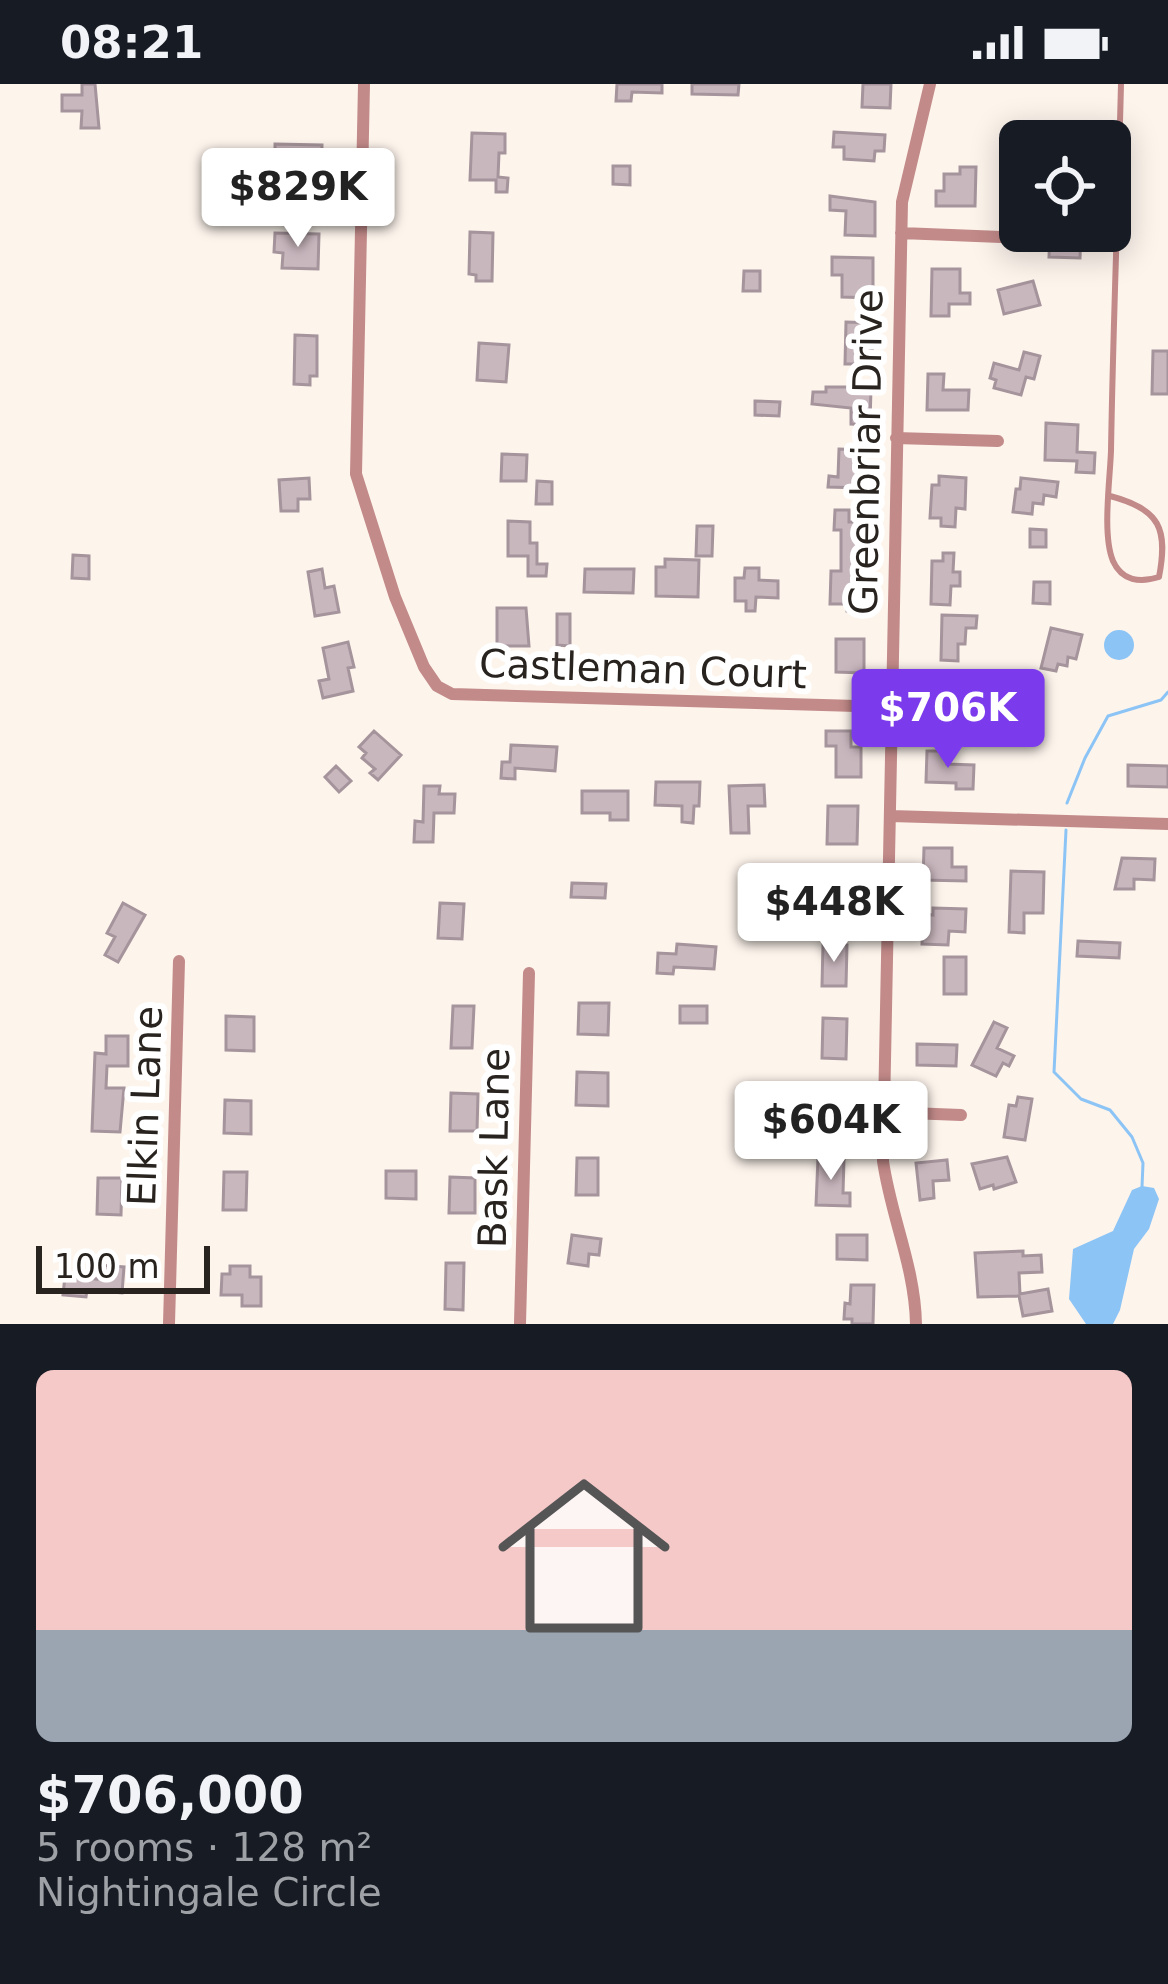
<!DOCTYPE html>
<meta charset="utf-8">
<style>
:root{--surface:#171b24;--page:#242831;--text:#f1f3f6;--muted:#9ea1a6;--accent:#7c3aed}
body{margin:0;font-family:"DejaVu Sans",sans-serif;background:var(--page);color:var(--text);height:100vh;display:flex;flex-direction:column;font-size:45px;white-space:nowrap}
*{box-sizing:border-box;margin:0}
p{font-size:39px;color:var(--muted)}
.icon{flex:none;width:66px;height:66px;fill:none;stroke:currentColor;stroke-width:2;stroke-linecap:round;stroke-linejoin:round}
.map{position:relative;height:1240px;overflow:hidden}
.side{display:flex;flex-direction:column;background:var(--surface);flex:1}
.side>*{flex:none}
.controls{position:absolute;left:999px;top:36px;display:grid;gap:24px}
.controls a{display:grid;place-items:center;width:132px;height:132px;border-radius:18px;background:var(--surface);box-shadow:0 6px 30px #0003;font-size:60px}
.scale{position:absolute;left:36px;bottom:30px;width:174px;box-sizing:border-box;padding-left:12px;border:6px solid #28231e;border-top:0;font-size:33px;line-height:42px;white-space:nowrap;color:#28231e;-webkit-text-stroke:9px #fff;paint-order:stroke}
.price{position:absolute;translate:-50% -102px;padding:0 27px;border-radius:12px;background:#fff;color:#222;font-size:39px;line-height:78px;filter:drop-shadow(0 3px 6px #0008)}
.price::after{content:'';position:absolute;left:50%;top:72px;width:36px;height:27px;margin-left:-18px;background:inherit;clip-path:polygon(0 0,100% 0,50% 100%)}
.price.active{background:var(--accent);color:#fff}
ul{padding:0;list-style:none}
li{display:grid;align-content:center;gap:24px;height:636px;padding:0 36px}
li span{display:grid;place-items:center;height:372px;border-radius:18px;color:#555}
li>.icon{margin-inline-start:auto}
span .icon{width:216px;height:216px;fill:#fffc;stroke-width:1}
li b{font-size:51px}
.status{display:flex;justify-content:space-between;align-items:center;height:84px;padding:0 60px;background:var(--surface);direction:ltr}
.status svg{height:33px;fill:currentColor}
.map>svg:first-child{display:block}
</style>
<div class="status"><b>08:21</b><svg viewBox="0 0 49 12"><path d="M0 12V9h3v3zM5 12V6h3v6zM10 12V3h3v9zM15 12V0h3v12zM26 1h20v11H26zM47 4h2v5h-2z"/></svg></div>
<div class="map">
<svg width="1168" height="1240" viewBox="0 0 1168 1240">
<rect width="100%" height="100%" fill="#fdf4ec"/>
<path fill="#8cc4f6" d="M1104 561a15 15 0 1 1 30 0a15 15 0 1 1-30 0Z
M 1142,1102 L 1154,1104 L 1159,1115 L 1149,1145 L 1134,1165 L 1120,1226 L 1113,1240 L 1086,1240 L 1069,1215 L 1073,1165 L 1113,1147 L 1132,1106 Z"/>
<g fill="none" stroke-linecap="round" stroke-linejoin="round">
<path stroke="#8cc4f6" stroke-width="3" d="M 1067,719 L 1085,674 L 1108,632 L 1161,616 L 1168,608
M 1066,746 L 1054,988 L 1081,1015 L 1110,1026 L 1132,1053 L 1143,1079 L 1142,1103"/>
</g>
<path fill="#c9b7be" stroke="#a5949b" stroke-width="3" d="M 82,0 L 95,0 L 99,44 L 81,44 L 82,27 L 62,27 L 62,11 L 82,11 Z
M 617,0 L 662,0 L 662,9 L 632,8 L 631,17 L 616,17 Z
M 692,0 L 739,0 L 738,11 L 692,10 Z
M 863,0 L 891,0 L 890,24 L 862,23 Z
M 834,48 L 885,51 L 884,67 L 875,67 L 874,77 L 844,75 L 844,63 L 833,63 Z
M 472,49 L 505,50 L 505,69 L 499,69 L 498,93 L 508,94 L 507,108 L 496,108 L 496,96 L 470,96 Z
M 275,60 L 322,61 L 321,97 L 296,96 L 296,77 L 275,77 Z
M 1014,70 L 1020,73 L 1020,101 L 1002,90 Z
M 613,82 L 630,82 L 630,101 L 613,100 Z
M 960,83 L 976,83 L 975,122 L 936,122 L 936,107 L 944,107 L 944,90 L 960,90 Z
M 830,112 L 875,118 L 875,152 L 845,151 L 846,127 L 830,126 Z
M 1050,147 L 1081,147 L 1080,174 L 1049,173 Z
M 470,148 L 493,149 L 492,197 L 476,197 L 476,191 L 469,190 Z
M 275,149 L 319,150 L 318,185 L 282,184 L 283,169 L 274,168 Z
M 832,173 L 873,174 L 873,214 L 842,213 L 842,191 L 832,191 Z
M 932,185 L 960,185 L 960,209 L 970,209 L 970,220 L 949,220 L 949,232 L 931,232 Z
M 744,187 L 760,187 L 760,207 L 743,207 Z
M 1033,197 L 1040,221 L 1004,230 L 998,206 Z
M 846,238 L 873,239 L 872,280 L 845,280 Z
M 295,251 L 317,252 L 317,292 L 310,292 L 310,301 L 294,300 Z
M 479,259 L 509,261 L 506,298 L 477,296 Z
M 1153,267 L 1168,267 L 1168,310 L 1152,310 Z
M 1024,268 L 1040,272 L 1034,295 L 1026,293 L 1021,311 L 994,304 L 996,296 L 990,294 L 994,279 L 1019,286 Z
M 928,290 L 944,290 L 943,306 L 969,306 L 968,326 L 927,326 Z
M 826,303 L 871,303 L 870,341 L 851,340 L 851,324 L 812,320 L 813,308 L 826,308 Z
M 755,317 L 780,318 L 779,332 L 755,331 Z
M 1046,339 L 1078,341 L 1077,368 L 1095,369 L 1094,389 L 1076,388 L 1077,377 L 1045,376 Z
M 839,365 L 863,366 L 863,404 L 828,403 L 829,392 L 838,393 Z
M 502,370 L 527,371 L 526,397 L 501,397 Z
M 939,392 L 966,394 L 965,425 L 956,424 L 955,443 L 941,442 L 941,434 L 930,434 L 932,401 L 939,401 Z
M 309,394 L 310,415 L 298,415 L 298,427 L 281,427 L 279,396 Z
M 1021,394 L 1058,398 L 1056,413 L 1044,411 L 1043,420 L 1033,419 L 1032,430 L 1013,428 L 1016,405 L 1020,405 Z
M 537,397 L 552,398 L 552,420 L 536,420 Z
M 835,426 L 849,426 L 849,438 L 867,438 L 866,472 L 858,471 L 857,511 L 865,511 L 865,527 L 847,527 L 847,520 L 830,520 L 831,487 L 841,487 L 841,446 L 834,446 Z
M 508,437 L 530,438 L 530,459 L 537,459 L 537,480 L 547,480 L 546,492 L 528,492 L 528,472 L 508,472 Z
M 697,442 L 713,442 L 712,472 L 696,472 Z
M 1030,445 L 1046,446 L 1046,463 L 1030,463 Z
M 943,469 L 954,469 L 953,488 L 960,488 L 960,502 L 951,502 L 950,521 L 931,520 L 932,477 L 943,477 Z
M 73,471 L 89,472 L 89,495 L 72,494 Z
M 665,475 L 699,476 L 698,513 L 656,512 L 656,483 L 665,483 Z
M 745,484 L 759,484 L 759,496 L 778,497 L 778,514 L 756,513 L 755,527 L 746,527 L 746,517 L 735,517 L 735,494 L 744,494 Z
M 322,485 L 325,504 L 334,502 L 339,528 L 315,532 L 308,488 Z
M 585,485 L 634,485 L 633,509 L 584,508 Z
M 1034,498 L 1050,498 L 1050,520 L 1033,519 Z
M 497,524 L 526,524 L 529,562 L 497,562 Z
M 557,530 L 570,530 L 570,562 L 557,561 Z
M 942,531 L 977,532 L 976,544 L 966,544 L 965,560 L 958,560 L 958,577 L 941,576 Z
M 1051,544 L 1082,551 L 1076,575 L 1068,573 L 1067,582 L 1058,580 L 1056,587 L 1041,584 Z
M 836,555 L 864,555 L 864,589 L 836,588 Z
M 348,558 L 354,583 L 348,584 L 353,607 L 323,614 L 319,597 L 329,595 L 323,564 Z
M 928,604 L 967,606 L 966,619 L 956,618 L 955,641 L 927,639 Z
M 374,647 L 401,671 L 378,696 L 370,689 L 375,685 L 362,674 L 366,669 L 359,663 Z
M 826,647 L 851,647 L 851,663 L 861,663 L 861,693 L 836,693 L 836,662 L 826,662 Z
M 511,661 L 557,663 L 555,687 L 515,684 L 515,695 L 501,694 L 502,678 L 510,678 Z
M 927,667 L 947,667 L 947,680 L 974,681 L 973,705 L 956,705 L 956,699 L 926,698 Z
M 1128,681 L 1168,682 L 1168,703 L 1128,702 Z
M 336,682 L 351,697 L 339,708 L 325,693 Z
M 656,698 L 700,698 L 699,722 L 694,722 L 693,739 L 682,738 L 682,722 L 655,721 Z
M 764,701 L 765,722 L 748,722 L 749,749 L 731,749 L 729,702 Z
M 424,702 L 440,702 L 439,710 L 455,710 L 454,729 L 434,729 L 433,758 L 414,758 L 415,737 L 423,738 Z
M 582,707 L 628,707 L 628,736 L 610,736 L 610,729 L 582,729 Z
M 828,722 L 858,722 L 857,760 L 827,760 Z
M 924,764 L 952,764 L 952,783 L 966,783 L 966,797 L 923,796 Z
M 1122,774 L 1155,775 L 1154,796 L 1134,795 L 1134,805 L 1115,805 Z
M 1011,787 L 1044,788 L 1043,829 L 1024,829 L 1024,849 L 1009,848 Z
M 817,798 L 848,799 L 848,811 L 855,812 L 854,829 L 816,828 Z
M 572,799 L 606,800 L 605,814 L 571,813 Z
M 123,819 L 145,831 L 118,878 L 105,871 L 115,853 L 107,849 Z
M 440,819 L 464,820 L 462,855 L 438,854 Z
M 933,824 L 966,825 L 965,848 L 949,847 L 948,861 L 922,860 L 923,830 L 933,831 Z
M 1078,857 L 1120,859 L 1119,874 L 1077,872 Z
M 677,860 L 716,863 L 714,885 L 674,883 L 673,890 L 657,889 L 658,869 L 676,870 Z
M 823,860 L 847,861 L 846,902 L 822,902 Z
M 944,873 L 966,873 L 966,910 L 944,910 Z
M 579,919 L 609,919 L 608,951 L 578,950 Z
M 453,922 L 474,922 L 472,964 L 451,964 Z
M 680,922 L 707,922 L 707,939 L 680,939 Z
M 226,932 L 254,933 L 254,967 L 226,966 Z
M 823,934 L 847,935 L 846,975 L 822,974 Z
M 994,938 L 1007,944 L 997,964 L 1014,972 L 1009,982 L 1003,979 L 996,992 L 972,981 Z
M 106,952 L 128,952 L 128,982 L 107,982 L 106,1004 L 124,1004 L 120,1048 L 92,1047 L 95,969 L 106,970 Z
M 917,960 L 957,961 L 956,982 L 917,981 Z
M 577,988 L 608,989 L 608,1022 L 576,1021 Z
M 817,1005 L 841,1005 L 841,1032 L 850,1032 L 850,1052 L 816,1051 Z
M 451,1009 L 478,1010 L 477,1047 L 450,1047 Z
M 1018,1013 L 1032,1015 L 1025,1056 L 1004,1053 L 1009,1021 L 1016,1022 Z
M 225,1016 L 251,1017 L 251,1050 L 224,1049 Z
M 1007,1073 L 1016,1098 L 994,1105 L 993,1101 L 980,1105 L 972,1080 Z
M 577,1074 L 598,1074 L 598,1111 L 576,1111 Z
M 818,1074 L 844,1075 L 843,1109 L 850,1109 L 850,1122 L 816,1121 Z
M 947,1076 L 949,1096 L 933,1097 L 934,1114 L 920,1116 L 916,1079 Z
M 386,1087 L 416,1087 L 416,1115 L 386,1114 Z
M 224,1088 L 247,1088 L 246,1126 L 223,1126 Z
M 450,1093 L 475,1094 L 475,1129 L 449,1129 Z
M 98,1094 L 122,1094 L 121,1131 L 97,1130 Z
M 572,1151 L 601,1155 L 599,1171 L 589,1170 L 588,1182 L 568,1179 Z
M 837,1151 L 867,1151 L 867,1176 L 837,1175 Z
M 1023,1167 L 1023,1172 L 1041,1171 L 1042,1188 L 1019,1189 L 1020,1210 L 1048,1205 L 1052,1227 L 1023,1232 L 1019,1212 L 978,1213 L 975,1169 Z
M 446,1179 L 464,1179 L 463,1226 L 445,1225 Z
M 98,1181 L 124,1183 L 122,1209 L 87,1206 L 86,1213 L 63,1211 L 65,1192 L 97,1195 Z
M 230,1182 L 250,1182 L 250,1193 L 261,1193 L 261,1222 L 242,1222 L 242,1211 L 221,1211 L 222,1190 L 230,1190 Z
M 851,1201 L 874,1201 L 873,1240 L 852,1240 L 852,1235 L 844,1235 L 845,1219 L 850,1220 Z"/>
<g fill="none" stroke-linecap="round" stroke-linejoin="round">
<path stroke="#c28a89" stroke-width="6" d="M 1110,412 C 1161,425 1168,446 1159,493 C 1140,499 1122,497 1113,477 C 1102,451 1110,396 1111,367 C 1113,245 1118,122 1121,0"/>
<path stroke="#c28a89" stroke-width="12" d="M 364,0 L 356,390 L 395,513 L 424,583 L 437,602 L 452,610 L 891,623
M 901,149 L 1001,153
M 896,354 L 998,357
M 891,732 L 1168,740
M 884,1028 L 961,1031
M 169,1240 L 179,877
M 520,1240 L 529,889
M 916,1240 C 915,1183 891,1133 883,1077 L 902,118 L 930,0"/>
</g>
<g text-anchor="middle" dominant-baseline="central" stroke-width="12" stroke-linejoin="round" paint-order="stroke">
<g font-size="39" fill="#28231e" stroke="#fff">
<text transform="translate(866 368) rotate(-89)">Greenbriar Drive</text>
<text transform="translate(643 585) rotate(2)">Castleman Court</text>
<text transform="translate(145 1022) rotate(-88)">Elkin Lane</text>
<text transform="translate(494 1064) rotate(-89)">Bask Lane</text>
</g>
</g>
</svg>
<div class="controls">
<a><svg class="icon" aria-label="locate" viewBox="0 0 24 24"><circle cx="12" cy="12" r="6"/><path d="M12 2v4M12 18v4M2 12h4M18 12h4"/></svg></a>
</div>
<div class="scale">100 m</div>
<b class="price" style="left:298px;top:166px">$829K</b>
<b class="price active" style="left:948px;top:687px">$706K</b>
<b class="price" style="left:834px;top:881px">$448K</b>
<b class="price" style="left:831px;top:1099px">$604K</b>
</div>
<section class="side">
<ul>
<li><span style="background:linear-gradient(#f6c9c9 70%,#9aa5b1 0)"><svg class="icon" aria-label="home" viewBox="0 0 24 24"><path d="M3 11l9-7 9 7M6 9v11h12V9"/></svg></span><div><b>$706,000</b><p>5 rooms · 128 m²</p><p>Nightingale Circle</p></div></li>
</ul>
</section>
